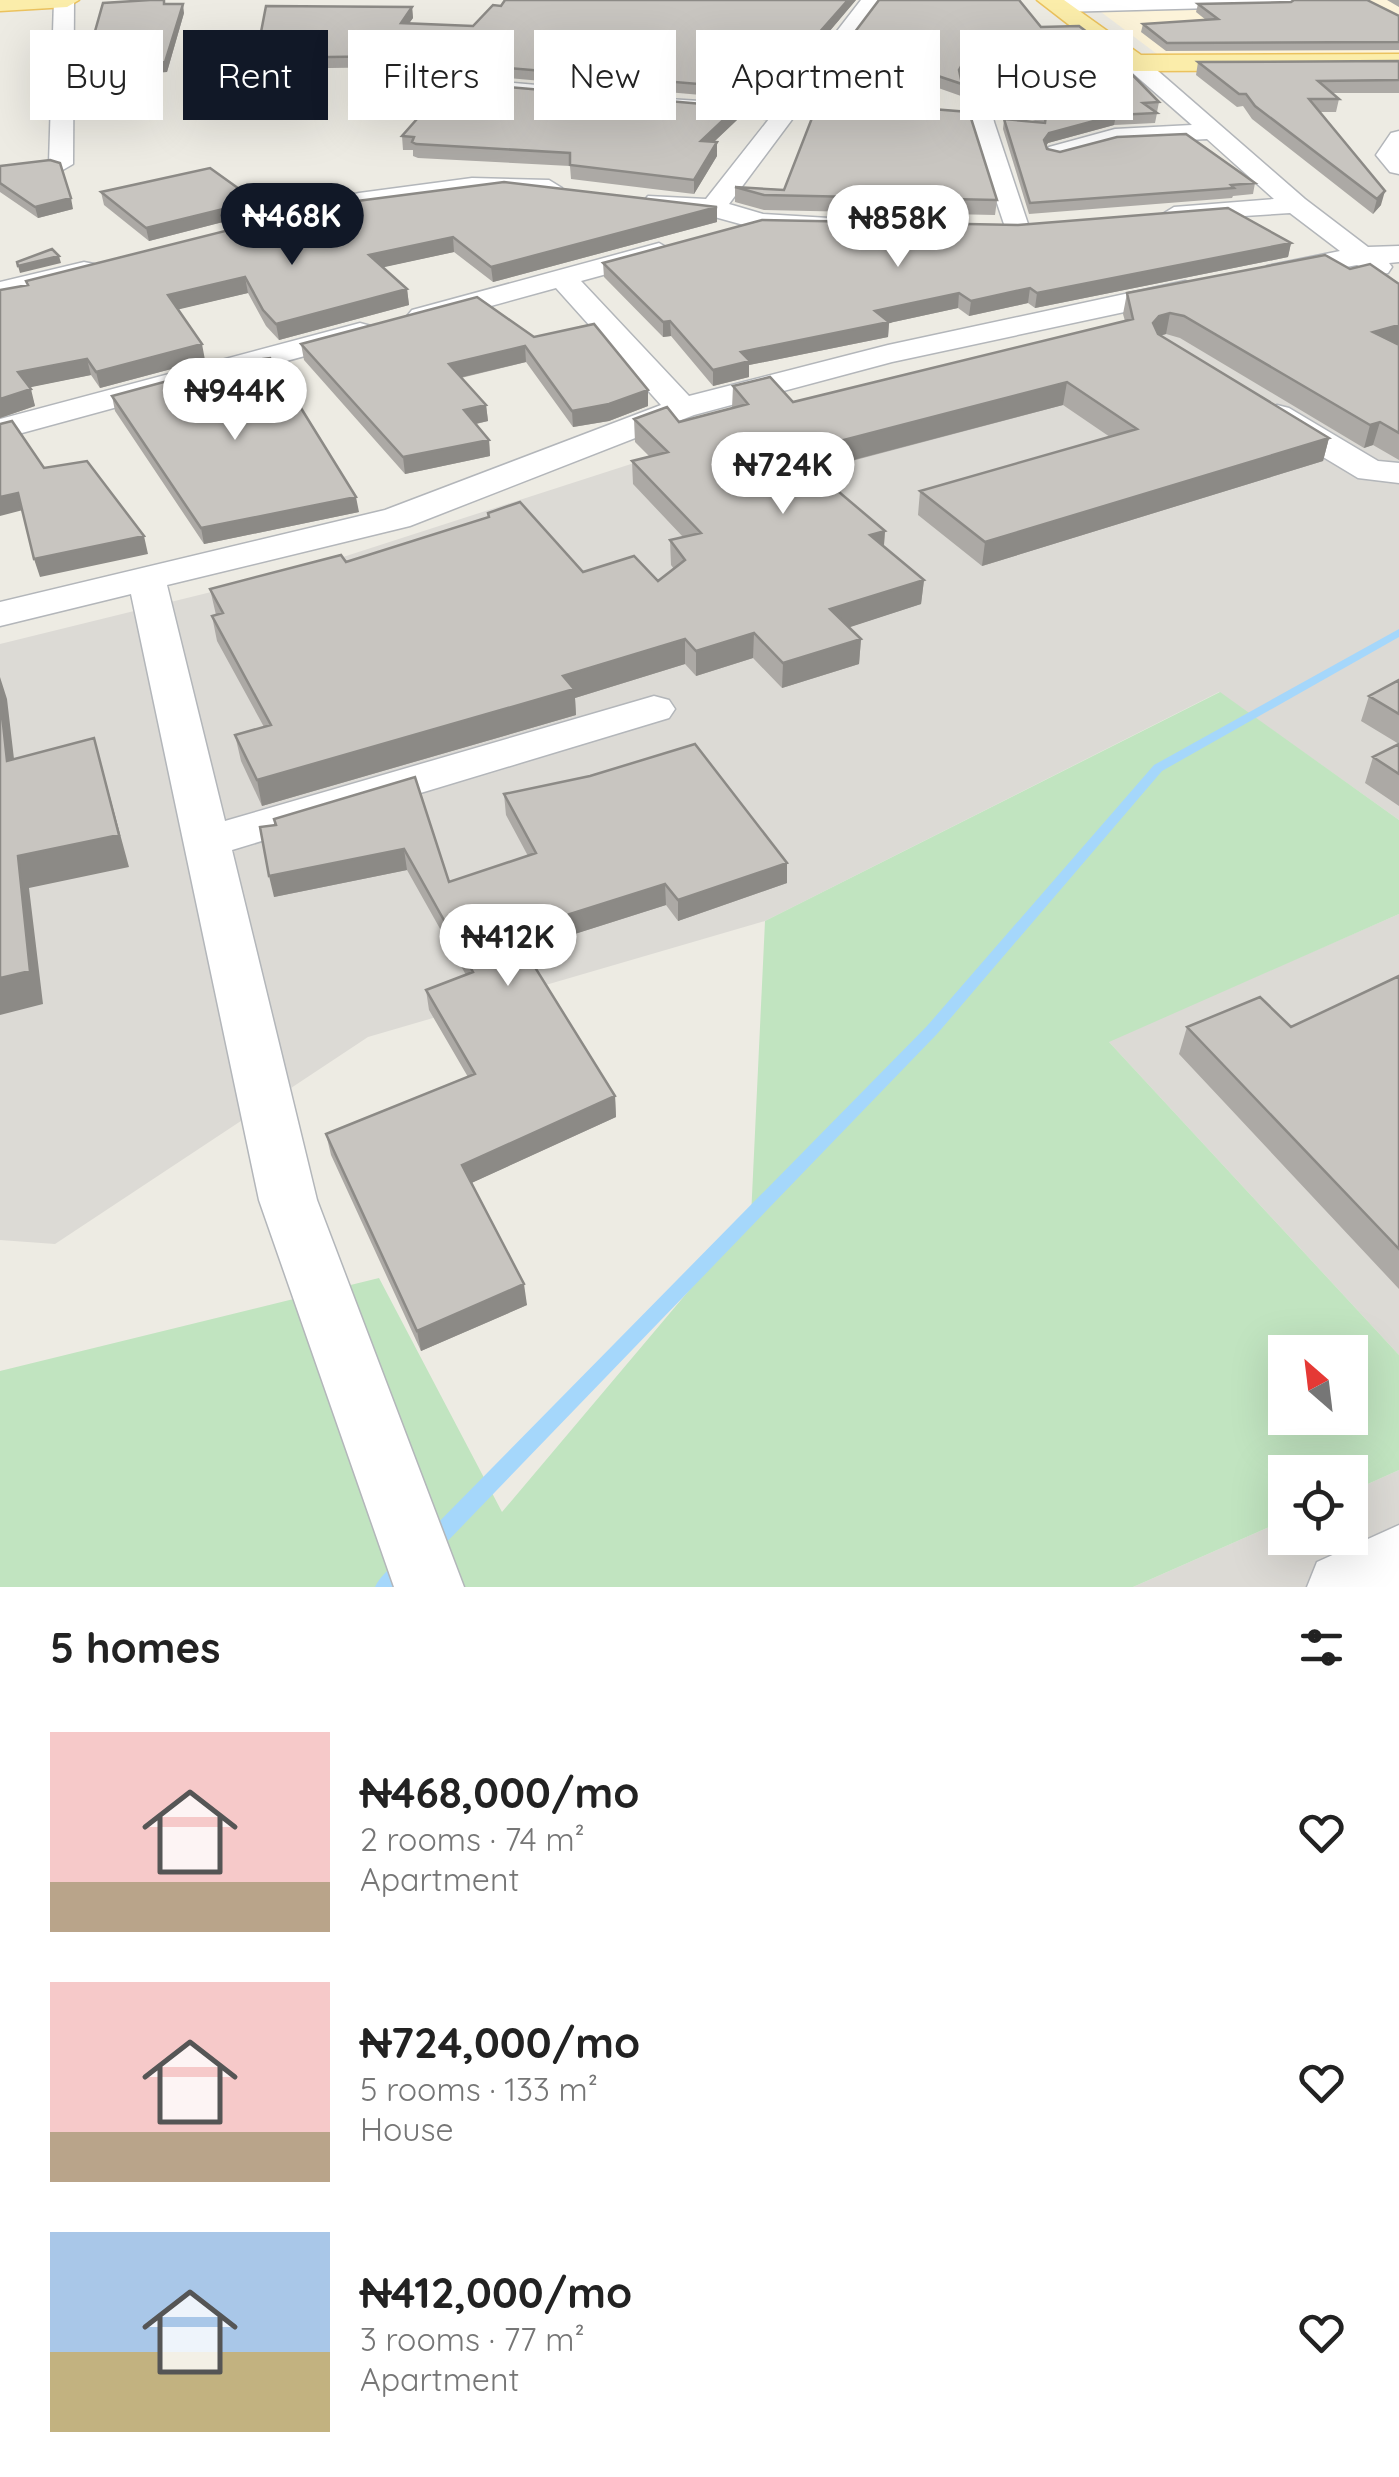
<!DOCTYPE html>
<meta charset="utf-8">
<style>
:root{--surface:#fff;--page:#f2f2f2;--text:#222;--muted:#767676;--accent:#111827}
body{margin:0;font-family:Quicksand,sans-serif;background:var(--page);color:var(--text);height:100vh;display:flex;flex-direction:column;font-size:38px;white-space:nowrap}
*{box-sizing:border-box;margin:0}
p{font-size:32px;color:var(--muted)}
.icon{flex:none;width:55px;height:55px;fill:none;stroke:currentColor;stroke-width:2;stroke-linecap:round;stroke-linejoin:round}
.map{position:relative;height:1587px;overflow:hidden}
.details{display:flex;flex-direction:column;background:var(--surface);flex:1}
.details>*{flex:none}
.top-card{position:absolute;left:30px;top:30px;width:1340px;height:90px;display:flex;gap:20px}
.needle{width:65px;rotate:332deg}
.controls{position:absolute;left:1268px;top:1335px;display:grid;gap:20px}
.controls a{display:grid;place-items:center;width:100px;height:100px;border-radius:0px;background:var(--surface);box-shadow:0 10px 40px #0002;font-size:50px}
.price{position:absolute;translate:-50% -85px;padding:0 22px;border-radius:35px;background:#fff;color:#222;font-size:32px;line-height:65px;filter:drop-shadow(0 2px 5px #0008)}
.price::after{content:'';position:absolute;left:50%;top:60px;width:30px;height:22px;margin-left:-15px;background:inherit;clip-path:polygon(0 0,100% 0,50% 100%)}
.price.selected{background:var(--accent);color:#fff}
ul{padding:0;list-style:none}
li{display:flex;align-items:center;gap:30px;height:250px;padding:0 50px}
li span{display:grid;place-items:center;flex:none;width:280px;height:200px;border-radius:0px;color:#555}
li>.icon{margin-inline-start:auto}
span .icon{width:120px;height:120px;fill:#fffc;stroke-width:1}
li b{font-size:42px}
h2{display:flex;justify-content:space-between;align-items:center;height:120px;padding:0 50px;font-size:42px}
.chip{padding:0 35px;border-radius:0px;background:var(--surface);box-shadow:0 10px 40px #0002;font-size:35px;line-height:90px}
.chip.selected{background:var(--accent);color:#fff}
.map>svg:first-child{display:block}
</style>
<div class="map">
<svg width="1399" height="1587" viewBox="0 0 1399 1587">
<rect width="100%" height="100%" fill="#edebe3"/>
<path fill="#fcf3d9" d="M 1085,0 L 1399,0 L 1399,58 L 1161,57 Z"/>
<path fill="#dcdad5" d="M 1389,275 L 1399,284 L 1399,820 L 1219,692 L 765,921 L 368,1037 L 55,1244 L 0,1240 L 0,644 L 309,568 L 662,454 Z
M 1399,914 L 1399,1355 L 1108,1041 Z
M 1399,1470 L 1399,1587 L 1133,1587 L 1285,1520 L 1285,1538 L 1350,1538 L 1350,1492 Z"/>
<path fill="#c1e4c0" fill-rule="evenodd" d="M 1220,692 L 1399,820 L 1399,914 L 1109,1042 L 1399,1355 L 1399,1470 L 1350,1492 L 1350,1472 L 1285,1472 L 1285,1520 L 1133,1587 L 0,1587 L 0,1371 L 379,1278 L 502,1512 L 751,1217 L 765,921 ZM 1285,1352 L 1350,1352 L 1350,1418 L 1285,1418 Z"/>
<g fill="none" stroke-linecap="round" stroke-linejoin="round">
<path fill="#a5d7fb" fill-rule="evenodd" d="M 1399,629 L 1399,637 L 1162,771 L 937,1034 L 440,1549 L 433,1551 L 426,1549 L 423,1542 L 426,1535 L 927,1026 L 1154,765 Z
M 404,1559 L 411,1562 L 414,1569 L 411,1576 L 399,1587 L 375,1587 C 380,1576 393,1564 404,1559 Z"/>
<g stroke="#b3b6ba" stroke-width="3">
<path id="minor" d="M 54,0 L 74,0 L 73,164 L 61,171 L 49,164 Z
M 861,0 L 881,0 L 729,204 L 763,214 L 829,218 L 833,224 L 829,230 L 762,230 L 711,216 L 648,206 L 644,201 L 648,196 L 706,199 L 769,119 L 676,111 L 665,104 L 668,99 L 779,106 Z
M 1064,0 L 1299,0 L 1289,6 L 1059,12 L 1049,6 Z
M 1082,47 L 1093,53 L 1089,57 L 1009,68 L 985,82 L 994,122 L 1029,227 L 1016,235 L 1007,233 L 970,122 L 962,80 L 995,57 Z
M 1135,57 L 1143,58 L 1305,199 L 1368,247 L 1399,246 L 1399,262 L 1389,263 L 1392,267 L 1388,273 L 1378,275 L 1357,265 L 1277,280 L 1267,278 L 1263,272 L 1267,266 L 1340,251 L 1290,213 L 1165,221 L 1161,215 L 1174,207 L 1274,199 L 1207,139 L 1115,144 L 1058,159 L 1049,157 L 1046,152 L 1049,147 L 1115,129 L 1192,125 L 1127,68 L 1124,63 Z
M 415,74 L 537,85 L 548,92 L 537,99 L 407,86 L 404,81 L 407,76 Z
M 1399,131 L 1399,174 L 1390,172 L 1376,155 L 1391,133 Z
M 472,178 L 549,180 L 562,188 C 551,201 498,193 478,193 C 400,195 323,217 247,236 L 234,228 L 238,222 L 359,193 Z
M 659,243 L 673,251 L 669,257 L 581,281 L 689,396 L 888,345 L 1185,281 L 1195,284 L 1199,290 L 1195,296 L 1185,299 L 892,362 L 694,415 L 410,526 L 167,585 L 225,821 L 654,696 L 669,700 L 675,709 L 669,718 L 232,850 L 317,1200 L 464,1587 L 394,1587 L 259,1200 L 131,594 L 0,626 L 0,602 L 385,510 L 661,405 L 556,288 L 422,325 L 412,322 L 407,316 L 412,310 Z
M 84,262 L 94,264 L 98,270 L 94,276 L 0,300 L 0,282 Z
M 360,323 L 371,326 L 375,332 L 371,338 L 0,439 L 0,419 Z
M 1277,405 L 1289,408 L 1378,461 L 1399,463 L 1399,483 L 1358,478 L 1265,422 L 1261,415 L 1265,408 Z
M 1399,1525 L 1399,1587 L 1307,1587 L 1317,1562 Z"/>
</g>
<g stroke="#ebc25e" stroke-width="3">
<path id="major" d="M 0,0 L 79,0 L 67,7 L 0,11 Z
M 1037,0 L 1064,0 L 1141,55 L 1399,54 L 1399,70 L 1135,71 L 1126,69 Z"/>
</g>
<use href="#minor" fill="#fff" fill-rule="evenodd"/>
<use href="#major" fill="#fbedaa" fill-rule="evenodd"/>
</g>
<path fill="#aca9a5" d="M 856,0 L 817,46 L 807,42 L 803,58 L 758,100 L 474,75 L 474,66 L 258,69 L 256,58 L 412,7 L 413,18 L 409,23 L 473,26 Z
M 1387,0 L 1399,0 L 1399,7 Z
M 1291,2 L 1399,16 L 1399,50 L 1166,51 L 1141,32 L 1143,24 L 1206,20 L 1196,12 L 1198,4 Z
M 165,4 L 184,13 L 167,72 L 100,76 L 99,72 L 88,73 L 86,63 Z
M 1041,27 L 1085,42 L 1026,48 L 963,72 L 961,76 L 962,84 L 961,96 L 845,55 L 845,45 Z
M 1399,61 L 1399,93 L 1332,93 L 1339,99 L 1336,112 L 1320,112 L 1381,205 L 1373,214 L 1252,119 L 1243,106 L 1237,107 L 1196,75 L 1198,62 Z
M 991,74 L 1159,102 L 1157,112 L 1156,112 L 1157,113 L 1155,123 L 1114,125 L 1048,143 L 1046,146 L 1047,149 L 1060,152 L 1255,183 L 1253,194 L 1233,196 L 1232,198 L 1029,214 L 1003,129 L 1004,119 L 1038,122 L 997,108 L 990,84 Z
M 737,120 L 714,142 L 717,142 L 717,156 L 694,194 L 571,179 L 570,166 L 418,158 L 413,156 L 413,150 L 403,150 L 402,136 Z
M 0,166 L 73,209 L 38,218 L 0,192 Z
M 735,187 L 997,200 L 995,215 L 764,210 L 735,202 Z
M 101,192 L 258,213 L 149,241 L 104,205 Z
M 357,201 L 717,207 L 717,222 L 493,282 L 454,252 L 383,267 L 407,289 L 409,305 L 279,340 L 266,326 L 248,293 L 178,309 L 205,360 L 100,388 L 91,375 L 29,387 L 35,406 L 0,418 L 27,285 L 357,206 Z
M 1291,243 L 1288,257 L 1035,308 L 1028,303 L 969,316 L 958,308 L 889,323 L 888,337 L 749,365 L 749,377 L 713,386 L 671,336 L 663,337 L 604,277 L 603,263 Z
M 1350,269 L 1399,284 L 1399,460 L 1373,445 L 1364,448 L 1180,338 L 1166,334 L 1160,336 L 1329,438 L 1323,461 L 982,566 L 918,515 L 920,491 L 1110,437 L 1063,405 L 814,471 L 885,531 L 884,546 L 924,580 L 921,604 L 849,627 L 861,639 L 859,664 L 782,688 L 753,658 L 696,676 L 685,664 L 575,698 L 576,715 L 262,806 L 241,761 L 235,735 L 264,727 L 217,641 L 212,616 L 216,615 L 210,589 L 346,562 L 583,572 L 658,581 L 674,569 L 671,565 L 670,540 L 683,537 L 633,484 L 632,461 L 649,456 L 635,442 L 634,419 L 679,422 L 732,408 L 733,386 L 793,402 L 1125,321 L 1123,314 L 1127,293 Z
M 534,337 L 648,390 L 648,406 L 609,421 L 573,427 L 526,362 L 461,378 L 486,405 L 488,421 L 476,424 L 489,440 L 490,456 L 405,474 L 304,360 L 301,344 Z
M 112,396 L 359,512 L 204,544 L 115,411 Z
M 1399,680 L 1399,744 L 1361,721 L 1369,696 Z
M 1399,744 L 1399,806 L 1365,783 L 1373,757 Z
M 415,777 L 449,882 L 528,856 L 506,815 L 504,794 L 787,863 L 787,883 L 678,921 L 666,905 L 524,950 L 615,1096 L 616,1117 L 471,1183 L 527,1305 L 421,1351 L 331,1155 L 326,1134 L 468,1077 L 429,1010 L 426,990 L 466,975 L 407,870 L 274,897 L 274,819 Z
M 1399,976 L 1399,1289 L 1179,1054 L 1187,1027 L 1291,1027 Z"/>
<path fill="#8c8a86" d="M 848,0 L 856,0 L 817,46 L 817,35 Z
M 183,4 L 184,13 L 167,72 L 100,76 L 98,66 Z
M 412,7 L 413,18 L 402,33 L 401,23 Z
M 807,32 L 807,42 L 803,58 L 758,100 L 758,89 Z
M 1087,32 L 1085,42 L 1026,48 L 963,72 L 958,81 L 959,70 L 964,61 L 1027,38 Z
M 737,107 L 737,120 L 701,154 L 701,141 Z
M 1116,115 L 1114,125 L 1048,143 L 1043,150 L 1044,140 L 1049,133 Z
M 717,142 L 717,156 L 694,194 L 694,180 Z
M 1385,191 L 1381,205 L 1373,214 L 1377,199 Z
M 71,198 L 73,209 L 38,218 L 35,207 Z
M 256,201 L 258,213 L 149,241 L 146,228 Z
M 717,207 L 717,222 L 493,282 L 491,267 Z
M 453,237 L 454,252 L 371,270 L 369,255 Z
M 1291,243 L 1288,257 L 1035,308 L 1037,293 Z
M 59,256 L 61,263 L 20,273 L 18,266 Z
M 245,277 L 248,293 L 172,311 L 168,295 Z
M 1030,288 L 1028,303 L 969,316 L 971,301 Z
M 407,289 L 409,305 L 279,340 L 276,324 Z
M 959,293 L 958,308 L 889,323 L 888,337 L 749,365 L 749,377 L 713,386 L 713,370 L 741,352 L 875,311 Z
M 1170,313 L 1166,334 L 1155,337 L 1153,323 L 1159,316 Z
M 670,321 L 671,336 L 663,337 L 663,322 Z
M 1399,325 L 1399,345 L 1373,332 Z
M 202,344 L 205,360 L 100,388 L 96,372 Z
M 525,346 L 526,362 L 450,380 L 449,364 Z
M 87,359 L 91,375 L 22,389 L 18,372 Z
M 1067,382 L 1063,405 L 792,476 L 793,453 Z
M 31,389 L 35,406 L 0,418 L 0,399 Z
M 648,390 L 648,406 L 609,421 L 573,427 L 572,411 Z
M 486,405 L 488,421 L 466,426 L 464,410 Z
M 1380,422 L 1373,445 L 1364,448 L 1370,425 Z
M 1329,438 L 1323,461 L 982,566 L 985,542 Z
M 489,440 L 490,456 L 405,474 L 403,457 Z
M 18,493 L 23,510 L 0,516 L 0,497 Z
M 356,497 L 359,512 L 204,544 L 201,528 Z
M 885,531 L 883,555 L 870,535 Z
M 144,536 L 148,554 L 40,577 L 34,559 Z
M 924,580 L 921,604 L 829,634 L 830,609 Z
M 754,633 L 753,658 L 696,676 L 696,651 Z
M 685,639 L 685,664 L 575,698 L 576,715 L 262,806 L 257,780 L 563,676 Z
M 861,639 L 859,664 L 782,688 L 783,663 Z
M 0,677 L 7,699 L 18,793 L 7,761 L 0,696 Z
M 94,738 L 129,867 L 29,888 L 43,1004 L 0,1015 L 0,978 L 18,856 Z
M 404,849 L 407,870 L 274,897 L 269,876 Z
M 787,863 L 787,883 L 678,921 L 678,900 Z
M 665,884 L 666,905 L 515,953 L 513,932 Z
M 615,1096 L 616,1117 L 465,1186 L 462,1165 Z
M 524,1284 L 527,1305 L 421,1351 L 417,1331 Z"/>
<path fill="#c8c5c0" stroke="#8c8a86" stroke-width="2.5" d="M 150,0 L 164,0 L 164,4 L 183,4 L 165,62 L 98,66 L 99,62 L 86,63 L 103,3 Z
M 505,0 L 848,0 L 817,35 L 807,32 L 803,48 L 758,89 L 473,65 L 473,55 L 256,58 L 266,6 L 412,7 L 401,23 L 473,26 L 493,5 L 501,6 Z
M 879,0 L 1019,0 L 1041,27 L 1079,26 L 1087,32 L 1027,38 L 964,61 L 959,70 L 962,84 L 845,45 Z
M 1294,0 L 1367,0 L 1399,16 L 1399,42 L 1167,43 L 1143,24 L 1218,19 L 1198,4 L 1291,2 Z
M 1109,51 L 1159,102 L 1143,103 L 1157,113 L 1116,115 L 1049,133 L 1044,140 L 1047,149 L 1060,152 L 1117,137 L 1186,134 L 1255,183 L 1231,185 L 1234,188 L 1030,203 L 1004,119 L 1045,123 L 1046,115 L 998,98 L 991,74 L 1024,57 Z
M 1399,61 L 1399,80 L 1318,81 L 1339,99 L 1309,99 L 1385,191 L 1377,199 L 1255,106 L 1246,94 L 1239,94 L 1198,62 Z
M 475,84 L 737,107 L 701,141 L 717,142 L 694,180 L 570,165 L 570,153 L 416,144 L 412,142 L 414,137 L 402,136 L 440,93 L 475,88 Z
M 819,100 L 969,112 L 997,200 L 764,195 L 735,187 L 784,190 Z
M 50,160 L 60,163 L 71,198 L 35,207 L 0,183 L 0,166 Z
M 210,168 L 256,201 L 146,228 L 101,192 Z
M 504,182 L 717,207 L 491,267 L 453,237 L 369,255 L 407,289 L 276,324 L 263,310 L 245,277 L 168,295 L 202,344 L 96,372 L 87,359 L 18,372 L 31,389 L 0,399 L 0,290 L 28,285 L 26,281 L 281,217 L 360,206 L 357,201 Z
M 1228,208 L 1291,243 L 1037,293 L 1030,288 L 971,301 L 959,293 L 875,311 L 889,322 L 741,352 L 750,361 L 713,370 L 670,321 L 663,322 L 603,263 L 762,220 L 1018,225 Z
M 52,249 L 59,256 L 18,266 L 17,262 Z
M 1325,255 L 1350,269 L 1370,264 L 1399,284 L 1399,325 L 1373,332 L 1399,345 L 1399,433 L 1380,422 L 1370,425 L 1184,316 L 1170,313 L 1159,316 L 1153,323 L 1158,334 L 1329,438 L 985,542 L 920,491 L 1137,429 L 1067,382 L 793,453 L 885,531 L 870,535 L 924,580 L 830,609 L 861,639 L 783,663 L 754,633 L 696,651 L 685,639 L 563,676 L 574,689 L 257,780 L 235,735 L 271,725 L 212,616 L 223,613 L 210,589 L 341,555 L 346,562 L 489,517 L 488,513 L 520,502 L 583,572 L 634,556 L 658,581 L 685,560 L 670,540 L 701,533 L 632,461 L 668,452 L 634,419 L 667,407 L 679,422 L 748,404 L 733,386 L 770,377 L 793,402 L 1133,319 L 1127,293 Z
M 477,297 L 534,337 L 594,324 L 648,390 L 609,404 L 572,411 L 525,346 L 449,364 L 486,405 L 464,410 L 489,440 L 403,457 L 301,344 Z
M 270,358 L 356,497 L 201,528 L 112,396 L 234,363 Z
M 12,421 L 44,468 L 87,461 L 144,536 L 34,559 L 18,493 L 0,497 L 0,424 Z
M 1399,680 L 1399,714 L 1369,696 Z
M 0,696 L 7,761 L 94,738 L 119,835 L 18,856 L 30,971 L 0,978 Z
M 695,744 L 787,863 L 678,900 L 665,884 L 513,932 L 615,1096 L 462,1165 L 524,1284 L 417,1331 L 326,1134 L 475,1074 L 426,990 L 473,972 L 404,849 L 269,876 L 260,827 L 276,825 L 274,819 L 415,777 L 449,882 L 536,853 L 504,794 L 590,776 Z
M 1399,744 L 1399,774 L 1373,757 Z
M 1399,976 L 1399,1249 L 1187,1027 L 1260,997 L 1291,1027 Z"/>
</svg>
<div class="controls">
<a><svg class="needle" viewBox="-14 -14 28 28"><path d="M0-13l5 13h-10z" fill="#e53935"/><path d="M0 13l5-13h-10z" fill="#767676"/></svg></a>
<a><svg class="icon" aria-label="locate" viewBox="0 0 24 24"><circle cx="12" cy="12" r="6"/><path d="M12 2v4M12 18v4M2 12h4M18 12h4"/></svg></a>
</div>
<b class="price selected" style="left:292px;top:268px">₦468K</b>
<b class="price" style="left:898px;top:270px">₦858K</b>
<b class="price" style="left:235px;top:443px">₦944K</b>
<b class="price" style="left:783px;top:517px">₦724K</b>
<b class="price" style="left:508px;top:989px">₦412K</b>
<div class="top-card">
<a class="chip">Buy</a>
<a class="chip selected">Rent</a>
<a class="chip">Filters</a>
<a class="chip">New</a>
<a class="chip">Apartment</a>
<a class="chip">House</a>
</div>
</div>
<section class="details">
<h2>5 homes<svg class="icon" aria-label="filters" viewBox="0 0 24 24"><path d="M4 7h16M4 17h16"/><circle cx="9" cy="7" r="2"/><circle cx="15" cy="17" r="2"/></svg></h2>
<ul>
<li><span style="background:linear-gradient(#f6c9c9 75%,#b9a48a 0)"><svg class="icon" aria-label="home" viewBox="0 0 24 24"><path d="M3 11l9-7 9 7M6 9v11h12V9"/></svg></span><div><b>₦468,000/mo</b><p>2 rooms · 74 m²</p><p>Apartment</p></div><svg class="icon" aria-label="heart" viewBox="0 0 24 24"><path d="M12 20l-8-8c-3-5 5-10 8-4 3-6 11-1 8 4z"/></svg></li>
<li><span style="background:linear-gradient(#f6c9c9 75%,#b9a48a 0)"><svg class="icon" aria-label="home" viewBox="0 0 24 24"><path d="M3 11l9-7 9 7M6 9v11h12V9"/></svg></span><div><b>₦724,000/mo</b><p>5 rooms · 133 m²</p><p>House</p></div><svg class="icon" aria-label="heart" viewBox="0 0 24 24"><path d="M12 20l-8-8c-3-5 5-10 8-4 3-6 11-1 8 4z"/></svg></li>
<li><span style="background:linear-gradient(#a9c7e8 60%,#c2b280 0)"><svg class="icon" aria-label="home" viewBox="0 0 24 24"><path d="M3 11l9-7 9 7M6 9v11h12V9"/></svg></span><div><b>₦412,000/mo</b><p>3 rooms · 77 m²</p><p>Apartment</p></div><svg class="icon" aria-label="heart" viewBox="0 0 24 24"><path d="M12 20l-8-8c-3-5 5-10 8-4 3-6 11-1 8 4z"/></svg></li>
</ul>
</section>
